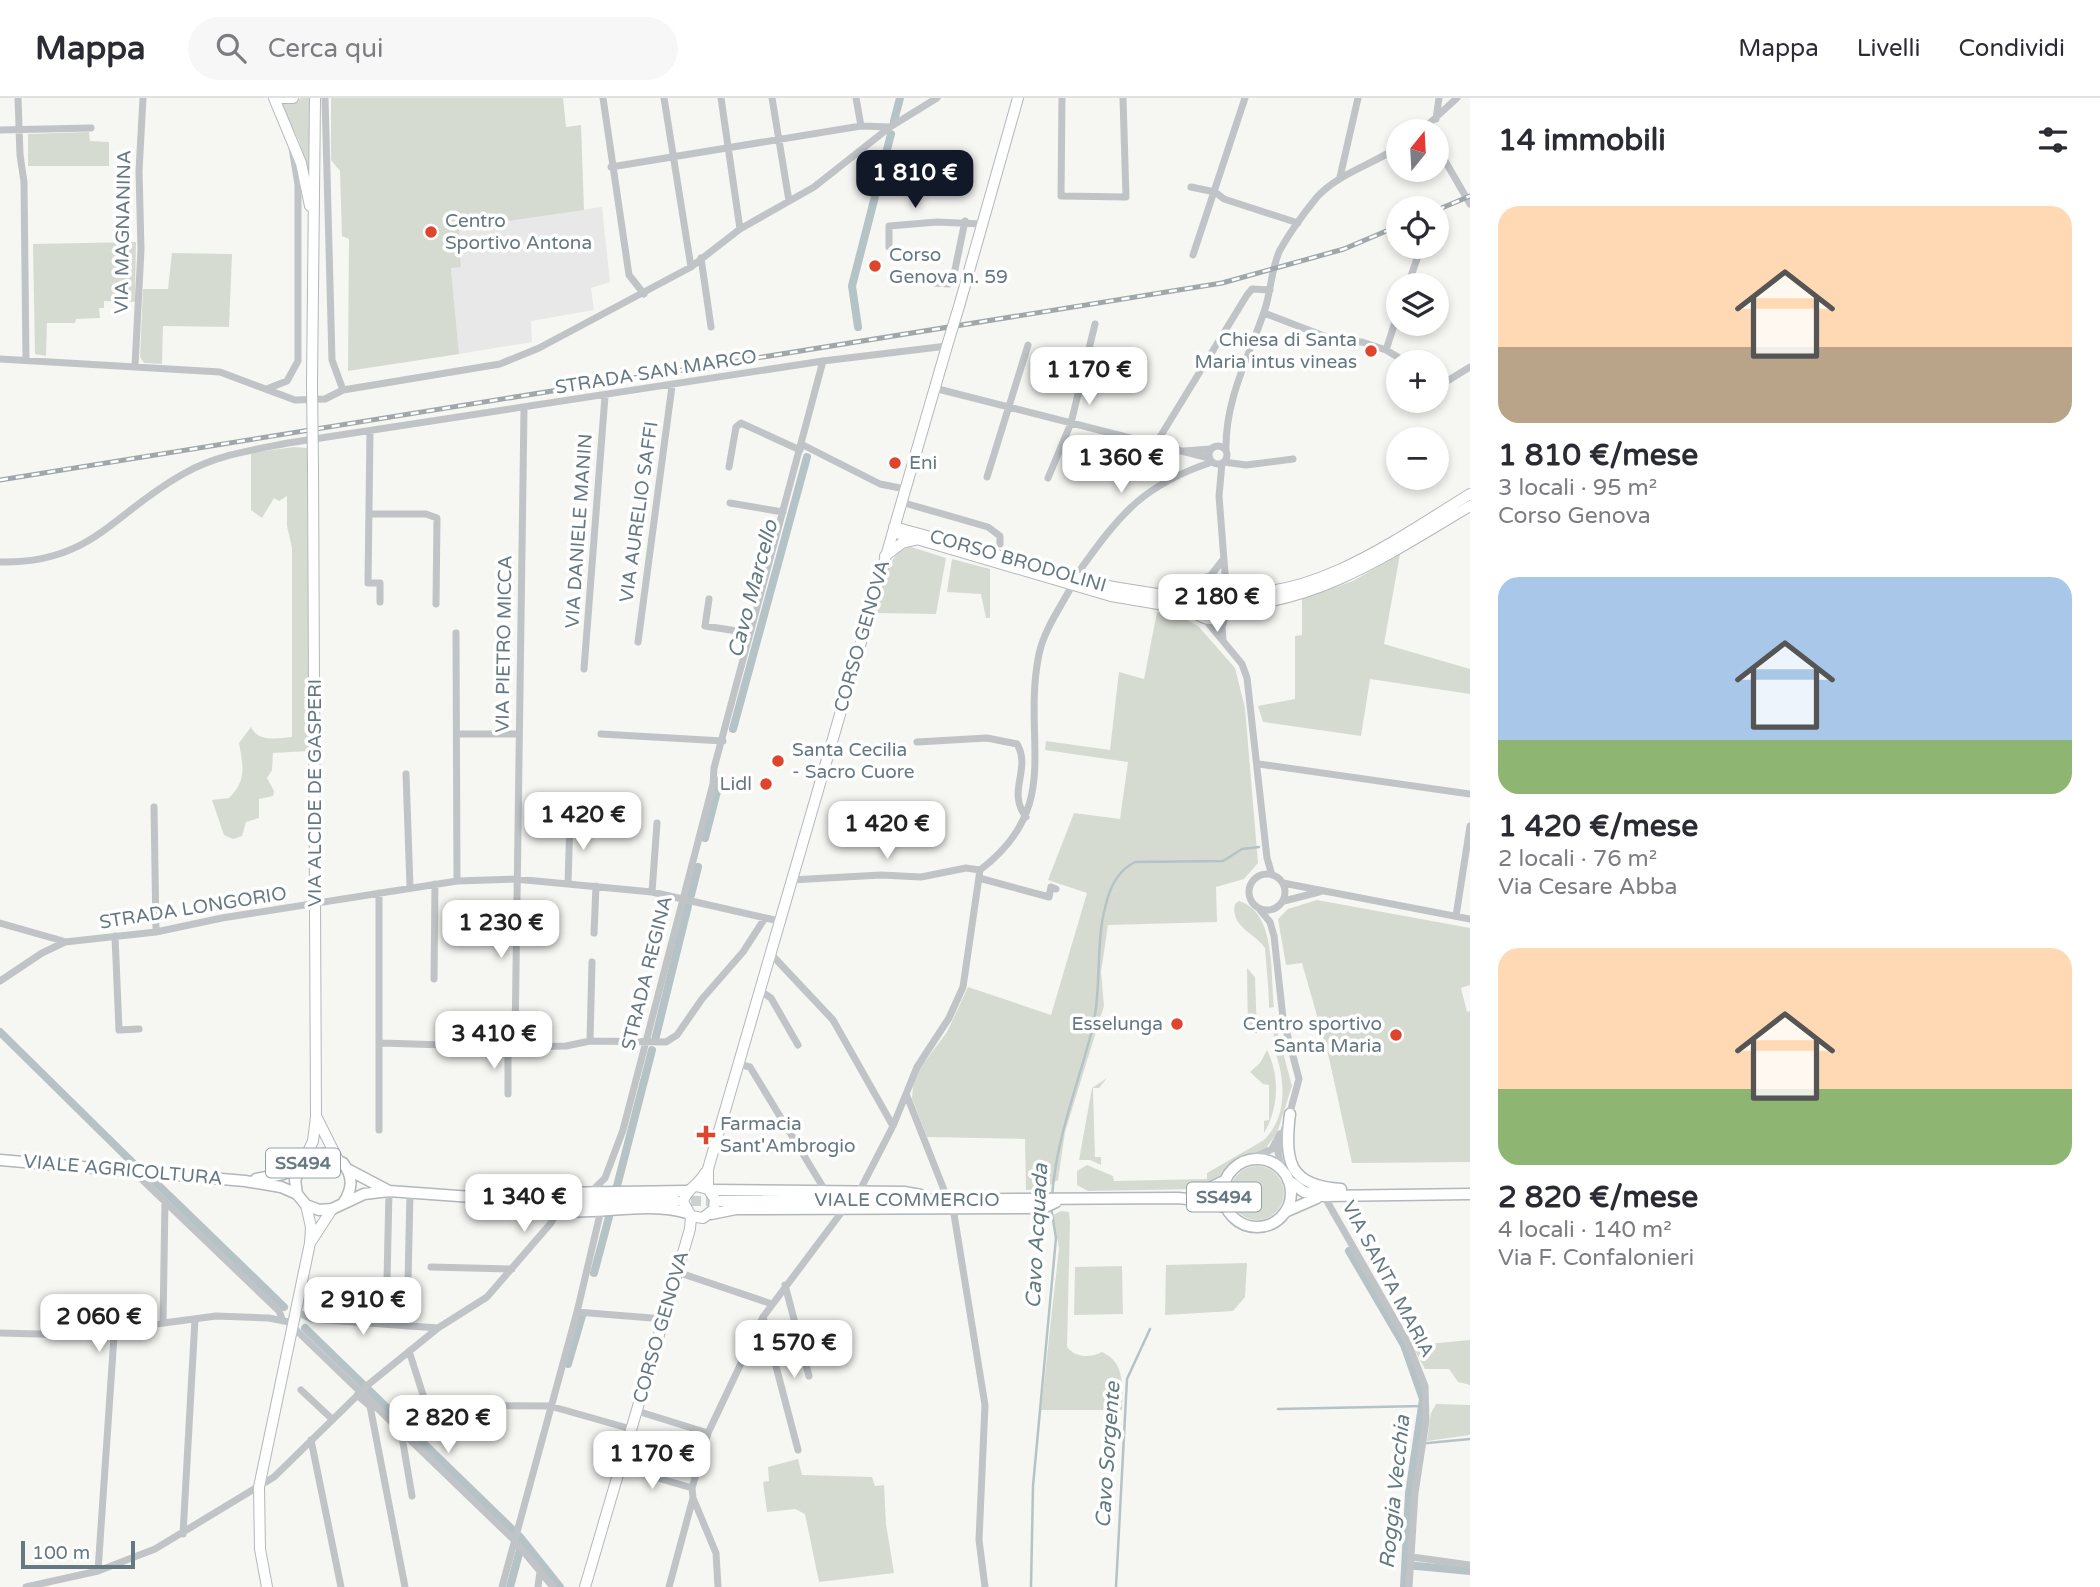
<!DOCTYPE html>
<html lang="it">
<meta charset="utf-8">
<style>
:root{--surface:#fff;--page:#f7f7f7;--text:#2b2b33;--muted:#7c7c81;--line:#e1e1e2;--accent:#111827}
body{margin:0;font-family:"Varela Round",sans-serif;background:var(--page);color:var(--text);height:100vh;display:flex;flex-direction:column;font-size:26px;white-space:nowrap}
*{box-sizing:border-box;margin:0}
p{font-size:23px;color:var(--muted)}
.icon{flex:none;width:38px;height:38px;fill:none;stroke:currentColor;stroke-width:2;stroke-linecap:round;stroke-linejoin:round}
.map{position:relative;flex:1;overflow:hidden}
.sheet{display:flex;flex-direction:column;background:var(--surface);width:630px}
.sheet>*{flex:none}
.needle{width:46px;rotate:18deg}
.controls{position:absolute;left:1386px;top:21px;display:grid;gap:14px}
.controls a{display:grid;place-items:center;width:63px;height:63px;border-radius:50%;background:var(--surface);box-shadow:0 4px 10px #0003;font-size:35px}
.scale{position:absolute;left:21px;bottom:18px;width:114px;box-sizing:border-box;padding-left:7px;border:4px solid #667983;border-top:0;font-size:19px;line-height:24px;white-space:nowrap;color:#667983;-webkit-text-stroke:5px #fff;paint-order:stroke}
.price{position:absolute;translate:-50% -60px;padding:0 16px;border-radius:14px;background:#fff;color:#222;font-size:23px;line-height:46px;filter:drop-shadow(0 2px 4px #0008)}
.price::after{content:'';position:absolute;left:50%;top:42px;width:21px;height:16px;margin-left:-10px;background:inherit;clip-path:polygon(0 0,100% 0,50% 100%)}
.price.selected{background:var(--accent);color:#fff}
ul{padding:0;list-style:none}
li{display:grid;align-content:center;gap:14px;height:371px;padding:0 28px}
li span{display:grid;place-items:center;height:217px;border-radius:21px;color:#555}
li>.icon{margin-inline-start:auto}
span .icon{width:126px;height:126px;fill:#fffc;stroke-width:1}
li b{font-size:30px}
h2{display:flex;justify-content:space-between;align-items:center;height:84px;padding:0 28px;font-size:30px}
header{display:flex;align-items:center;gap:42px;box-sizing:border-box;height:98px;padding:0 35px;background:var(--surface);border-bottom:2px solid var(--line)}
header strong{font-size:33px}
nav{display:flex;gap:38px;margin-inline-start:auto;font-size:24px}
.search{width:490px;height:63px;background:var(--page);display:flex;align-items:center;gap:18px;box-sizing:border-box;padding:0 24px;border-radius:38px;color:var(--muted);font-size:26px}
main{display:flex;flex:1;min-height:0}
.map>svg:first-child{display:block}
</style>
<header>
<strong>Mappa</strong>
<div class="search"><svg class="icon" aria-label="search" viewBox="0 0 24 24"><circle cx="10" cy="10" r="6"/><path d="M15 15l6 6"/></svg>Cerca qui</div>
<nav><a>Mappa</a><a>Livelli</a><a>Condividi</a></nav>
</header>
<main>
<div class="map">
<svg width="1470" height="1489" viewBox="0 0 1470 1489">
<rect width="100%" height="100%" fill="#f6f6f3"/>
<path fill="#e7e8e7" d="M 602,109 L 610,184 L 591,190 L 594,212 L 531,223 L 532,244 L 459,256 L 451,169 L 461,168 L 459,130 Z"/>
<path fill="#d6dbd2" d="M 303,0 L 310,0 L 311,80 L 299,43 L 280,5 Z
M 331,0 L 563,0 L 566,29 L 581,27 L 584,112 L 459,130 L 461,169 L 451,170 L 459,256 L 348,273 L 349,141 L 342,138 L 340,73 L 331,62 Z
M 89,34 L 90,43 L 109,44 L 109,68 L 28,68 L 28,36 Z
M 136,144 L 135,204 L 104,203 L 104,210 L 99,210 L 100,220 L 76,221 L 75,225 L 47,225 L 46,258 L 35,256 L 33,146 Z
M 172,155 L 232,156 L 229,229 L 163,228 L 162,266 L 144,265 L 140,259 L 143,191 L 168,191 Z
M 294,349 L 307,350 L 309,653 L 273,655 L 272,672 L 267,680 L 274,693 L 273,698 L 259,701 L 259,720 L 246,724 L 242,738 L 233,741 L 224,737 L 212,702 L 229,700 C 247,682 243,669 239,645 L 251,629 C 259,645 277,640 292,639 L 292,450 L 287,428 L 287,398 L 279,403 L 274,400 L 262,420 L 251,412 L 251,355 Z
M 911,449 L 946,460 L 936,516 L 877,515 C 883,493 885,453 911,449 Z
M 1400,456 L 1384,546 L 1470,571 L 1470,596 L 1370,581 L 1361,638 L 1263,624 L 1258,608 L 1295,601 L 1295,538 L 1302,537 L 1302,501 L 1353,483 Z
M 952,461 L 990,471 L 990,520 L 986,520 L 981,496 L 947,494 Z
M 1157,514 L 1179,517 L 1199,529 L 1235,570 L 1245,610 L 1258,765 L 1244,781 L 1216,789 L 1217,824 L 1108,827 L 1101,874 L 1104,908 L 1065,1034 L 1058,1082 L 1043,1091 L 1026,1092 L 1025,1041 L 927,1039 L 912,1000 L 913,989 L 917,974 L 947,934 L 968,889 L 1051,917 L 1087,795 L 1048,782 L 1074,715 L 1120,721 L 1128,664 L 1045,652 L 1046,643 L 1110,652 L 1119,574 L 1144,581 Z
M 1317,802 L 1470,830 L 1470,887 L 1461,890 L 1467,914 L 1470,913 L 1470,1064 L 1352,1065 L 1329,960 L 1302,865 L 1286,867 L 1278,821 L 1288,811 Z
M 1239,803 C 1277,814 1270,878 1274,909 L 1269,910 C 1269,889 1266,868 1265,850 C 1255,835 1230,829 1235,806 Z
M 1247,870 L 1255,879 L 1257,935 L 1248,935 Z
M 1273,917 L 1292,988 L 1277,1035 L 1263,1054 L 1244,1060 L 1220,1081 L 1197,1091 L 1088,1093 L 1077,1087 L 1077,1073 L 1087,1067 L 1113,1078 L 1114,1083 L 1207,1081 L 1207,1075 L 1264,1042 C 1290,1017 1285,974 1271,944 L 1274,944 Z
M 1267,952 C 1280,978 1279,1010 1264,1035 L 1264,1023 L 1269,1022 L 1269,987 L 1263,986 L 1250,974 L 1260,965 Z
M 1107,980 L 1099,990 L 1093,990 L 1095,1059 L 1101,1059 L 1101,1067 L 1090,1062 L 1079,1062 L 1092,990 Z
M1230 1095a27 27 0 1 1 54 0a27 27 0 1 1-54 0Z
M 1061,1113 L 1069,1114 L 1070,1124 L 1067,1249 C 1076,1260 1090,1260 1102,1254 C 1126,1265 1122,1289 1122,1312 L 1041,1312 L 1059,1150 L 1053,1117 Z
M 1247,1165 L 1245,1199 L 1233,1213 L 1165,1217 L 1166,1167 Z
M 1122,1168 L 1123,1216 L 1074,1217 L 1075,1169 Z
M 1470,1242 L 1470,1287 L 1458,1284 L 1449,1271 L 1425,1271 L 1415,1253 L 1417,1247 Z
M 1436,1306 L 1470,1307 L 1470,1337 L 1427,1343 L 1431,1315 Z
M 798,1361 L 802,1377 L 872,1379 L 875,1388 L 884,1387 L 886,1426 L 894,1475 L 819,1484 L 805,1416 L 795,1411 L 767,1414 L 763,1384 L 769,1383 L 768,1369 Z"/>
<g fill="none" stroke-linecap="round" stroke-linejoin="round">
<path stroke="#b5c3c6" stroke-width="2.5" d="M 1052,1099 C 1056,1039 1079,985 1093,928 C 1102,889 1095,845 1106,806 C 1110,789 1119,772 1135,764 L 1223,763 L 1242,751 L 1259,749
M 1278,1311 L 1423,1308
M 1417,1346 L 1470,1341
M 1031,1489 L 1033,1388 L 1056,1140 L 1051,1109
M 1116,1489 L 1127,1281 L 1150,1231"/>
<path stroke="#b5c3c6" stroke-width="8" d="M 894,23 L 900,0
M 858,229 L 852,188 L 891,36
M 733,631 L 807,359
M 705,740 L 720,682
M 691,797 L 698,769
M 0,934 L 135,1067
M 655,942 L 688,808
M 154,1083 L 284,1209
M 616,1092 L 652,952
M 1349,1153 L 1404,1247 L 1423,1301 L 1409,1395 L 1404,1489
M 594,1175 L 609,1119
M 305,1230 L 520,1439 L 560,1489
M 568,1266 L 582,1218
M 1406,1467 L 1470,1473
M 510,1489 L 520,1452"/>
<path stroke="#cbd0d1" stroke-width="10" stroke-dasharray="10 5" stroke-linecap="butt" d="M 676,1103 L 721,1103"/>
<g stroke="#b2b8bc" stroke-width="12">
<path id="secondary" d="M 274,0 L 301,65 L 310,108
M 280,0 L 293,0
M 960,205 L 1018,0
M 312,285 L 315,0
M 894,429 L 1113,489 L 1170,498 L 1199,485
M 893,434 L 1111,498 L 1194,512
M 885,458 L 902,445 L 915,442
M1191 501a20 20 0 1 1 40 0a20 20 0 1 1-40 0Z
M 1230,493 C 1311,505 1403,437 1470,396
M 1230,508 C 1320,505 1395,452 1470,408
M 317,1020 L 337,1060
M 303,1065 L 313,1043 L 316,1019 L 313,371
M 696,1088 L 708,1091 L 715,1101 L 714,1111 L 703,1120 L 691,1118 L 683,1104 C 686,1091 699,1087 705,1075
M 708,1091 L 708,1071 L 947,248
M 312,1142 L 332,1111
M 267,1489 L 260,1451 L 259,1389 L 310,1145 L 311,1129 L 306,1107
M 585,1489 L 690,1131 L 691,1118"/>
</g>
<g stroke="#b1b7ba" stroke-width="13">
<path id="primary" d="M 1290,1016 C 1284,1062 1288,1088 1341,1091
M1223 1095a34 34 0 1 1 68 0a34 34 0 1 1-68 0Z
M 0,1062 L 245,1083 L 281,1089 L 297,1096
M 349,1072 L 387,1092
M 256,1081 L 283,1076 L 300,1068
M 1288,1082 L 1304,1094 L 1324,1098 L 1470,1096
M 710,1092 L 904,1094 L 921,1097
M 529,1099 L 550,1095 L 687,1093
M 1191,1099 L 1226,1082
M 721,1103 L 1178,1100 L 1206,1103 L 1227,1110
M 344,1104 C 353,1090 353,1078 343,1065 L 323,1056 L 303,1065 L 295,1082 L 297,1096 L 306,1107 L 319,1112 L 332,1111 L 364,1096 L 389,1093 L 540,1104 L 676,1103
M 536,1108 C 584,1123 639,1101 687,1115
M 1285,1114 L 1317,1100
M 711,1116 L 736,1111 L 1043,1110 L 1056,1104"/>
</g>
<path stroke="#c0c4c7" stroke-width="7" d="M 18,0 L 20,57 L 24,84 L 26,262
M 325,0 L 332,262 L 343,292
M 603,0 L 629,177 L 644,196
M 664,0 L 691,169
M 721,0 L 740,131
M 772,0 L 789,103
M 856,0 L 861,28
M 1062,0 L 1061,98 L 1126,99 L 1123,0
M 1436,21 L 1439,0
M 0,32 L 91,30
M 1421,33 L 1457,0
M 1437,49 L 1470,106
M 611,69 L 861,28 L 890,29
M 1340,79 L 1358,0
M 1191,89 L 1215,94 L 1224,101 L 1298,125
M 889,149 L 889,128 L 937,124 L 981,126
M 1193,157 L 1245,0
M 701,160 L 711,229
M 935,185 L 949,186 L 953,181 L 965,123
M 1408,187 L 1421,149
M 1264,215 L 1337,243 L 1362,244 L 1386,252 L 1406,264
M 1386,252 L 1398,215
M 0,261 L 220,274 L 295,302 L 325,301 L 343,292 L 500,266 L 539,250 L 691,169 L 740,131 L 814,89 L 890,29 L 937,0
M 135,268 L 141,151 L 139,73 L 143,0
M 1437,283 L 1449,282 L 1470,269
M 269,290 L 287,283 L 298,263 L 298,87 L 292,50
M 934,290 L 1209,360
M 370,334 L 368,485 L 380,485 L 380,504
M 801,346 L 880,386 L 905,391
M 1155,347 L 1247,197 L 1252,191 L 1270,192
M1209 357a9 9 0 1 1 18 0a9 9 0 1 1-18 0Z
M 1226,352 C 1225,302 1248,261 1264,214 C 1271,195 1271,170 1280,152 C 1290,134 1304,115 1317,99 C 1339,75 1372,67 1398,49
M 1184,353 L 1210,351
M 1224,364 L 1246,367 L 1293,361
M 1222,365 L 1219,398 L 1226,488
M 729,369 L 736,329 L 741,325 L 800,352
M 987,379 L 1028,247
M 1048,380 L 1071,325 L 1095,226
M 901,404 L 988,429 L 1000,438 L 1000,446
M 730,405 L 783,414
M 369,416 L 426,416 L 437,420 L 436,506
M 0,464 C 93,466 113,414 185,375 C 217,357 252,352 288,345 L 823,263 L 947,248
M 1080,472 C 1121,415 1143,387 1212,364
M 1208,481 L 1222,463
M 709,501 L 705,528 L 750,535
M 1204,520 L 1242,566 L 1247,580 L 1267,760 L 1272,777
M 456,535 L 457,783
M 1223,541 L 1222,529 L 1227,513
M 638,544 L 672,288
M 584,571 L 605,298
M 457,636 L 519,636
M 601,636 L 723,643
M 917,644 L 987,640 L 1017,646 C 1032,671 1006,693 1026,719
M 1259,666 L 1470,696
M 406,676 L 410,789
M 154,709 L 156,834
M1249 794a18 18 0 1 1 36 0a18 18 0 1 1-36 0Z
M 979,780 L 1049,799 L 1051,789 L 1056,791
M 791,782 L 881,777 L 921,779 L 966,770 L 980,772
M 1283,785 L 1470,821
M 568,786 L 570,721
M 652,794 L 657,725
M 1284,803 L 1319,794
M 1260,812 L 1270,824 L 1274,838 L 1283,920 L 1299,981 L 1289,1018
M 1456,818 L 1470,728
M 0,825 L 63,843
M 594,835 L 596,788
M 115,838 L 119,932 L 139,931
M 770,855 L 833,922 L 893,1028
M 434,881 L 435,786
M 0,883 L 42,855 L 65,844 L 156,834 L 222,820 L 457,783 L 515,781 L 652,794 L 779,823
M 759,892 L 771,900 L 798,947
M 515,942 L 524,311
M 590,943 L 592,864
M 381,945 L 508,949 L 566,948 L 590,943 L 666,944 L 677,937 L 702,901 L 743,854 L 765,820
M 508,949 L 508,996
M 738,966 L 750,969 L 823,1089
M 907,998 L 948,1102
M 379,1032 L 379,795
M 1249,1062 L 1272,1051 L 1280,1036
M 1282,1072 L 1278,1054 L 1285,1029
M 134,1074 L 279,1213 L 283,1223
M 859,1094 L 893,1028 L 917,969 L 949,920 L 963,889 L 980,772 C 1065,707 1021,644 1039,556 C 1044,533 1058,513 1069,493
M 590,1095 L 605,1080 L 623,1032 L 713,686 L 714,670 L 823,263
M 1324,1098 L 1408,1245 L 1425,1288 L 1426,1323 L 1415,1395 L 1409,1489
M 953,1110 L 985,1307 L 979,1442 L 985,1489
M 431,1169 L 512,1171
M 677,1174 L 772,1206
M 785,1187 L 809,1278
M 297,1214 L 312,1221 L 438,1230
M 577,1214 L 664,1221
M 763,1219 L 798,1352
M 163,1225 L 165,1103
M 386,1226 L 389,1093
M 407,1228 L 410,1095
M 293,1229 L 514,1442 L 553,1489
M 0,1235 L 114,1238 L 134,1229 L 216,1218 L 269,1220 L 294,1225
M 409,1253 L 425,1303 L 437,1307 L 550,1308 L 631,1331
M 301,1292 L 332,1321
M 357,1297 L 370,1308 L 405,1489
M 637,1313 L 708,1335
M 401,1333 L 412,1398
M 311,1342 L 341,1489
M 620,1369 L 692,1390
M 183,1436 L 195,1221
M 1412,1459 L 1470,1467
M 98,1473 L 114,1238
M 26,1489 L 98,1473 L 155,1451 L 274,1379 L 369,1286 L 438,1230 L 487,1199 L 551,1125 L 558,1112
M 502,1489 L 577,1214 L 601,1112
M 538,1489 L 540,1473
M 669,1489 L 693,1400
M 718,1489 L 716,1455 L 693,1400 L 692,1390 L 708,1335 L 763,1219 L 844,1111"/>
<use href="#secondary" stroke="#fff" stroke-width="10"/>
<use href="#primary" stroke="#fff" stroke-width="10"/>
<g stroke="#9fa7ab" stroke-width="5">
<path id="rail" d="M 1437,112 L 1470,98
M 0,382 L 1222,185 L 1344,151 L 1398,128"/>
</g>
<use href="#rail" stroke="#fff" stroke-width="2.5" stroke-dasharray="8" stroke-linecap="butt"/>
<g stroke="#b2b8bc" stroke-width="12" stroke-linecap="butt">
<path id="secondary-bridge" d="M 947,248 L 960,205
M 312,285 L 313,371"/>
</g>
<use href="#secondary-bridge" stroke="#fff" stroke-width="10"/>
</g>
<g fill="#de452c" stroke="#fff" stroke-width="2.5">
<circle cx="431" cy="134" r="7"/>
<circle cx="875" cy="168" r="7"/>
<circle cx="1371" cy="253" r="7"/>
<circle cx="895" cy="365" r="7"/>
<circle cx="778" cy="663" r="7"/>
<circle cx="766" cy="686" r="7"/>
<circle cx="1177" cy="926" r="7"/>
<circle cx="1396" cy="937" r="7"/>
<path d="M702.5 1026.5h7v7h7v7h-7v7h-7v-7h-7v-7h7z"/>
</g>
<g text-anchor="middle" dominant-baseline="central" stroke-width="7" stroke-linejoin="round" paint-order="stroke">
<g fill="#fff" stroke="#94a1a8" stroke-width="2">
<rect x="266" y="1050.5" width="74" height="29" rx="5"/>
<rect x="1187" y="1084.5" width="74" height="29" rx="5"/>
</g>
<g font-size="18" font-weight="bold" fill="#667983">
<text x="303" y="1065">SS494</text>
<text x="1224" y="1099">SS494</text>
</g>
<g font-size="19" fill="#667983" stroke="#fff" text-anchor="start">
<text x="445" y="123">Centro<tspan x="445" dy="22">Sportivo Antona</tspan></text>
<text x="889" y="157">Corso<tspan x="889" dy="22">Genova n. 59</tspan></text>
<text x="1357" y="242" text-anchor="end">Chiesa di Santa<tspan x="1357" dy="22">Maria intus vineas</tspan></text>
<text x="909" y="365">Eni</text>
<text x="792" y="652">Santa Cecilia<tspan x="792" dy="22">- Sacro Cuore</tspan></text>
<text x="752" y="686" text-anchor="end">Lidl</text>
<text x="1163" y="926" text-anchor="end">Esselunga</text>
<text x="1382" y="926" text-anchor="end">Centro sportivo<tspan x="1382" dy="22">Santa Maria</tspan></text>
<text x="720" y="1026">Farmacia<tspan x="720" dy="22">Sant'Ambrogio</tspan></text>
</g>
<g font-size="19" fill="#667983" stroke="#fff">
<text transform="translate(123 134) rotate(-89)">VIA MAGNANINA</text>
<text transform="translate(656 274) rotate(-9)">STRADA SAN MARCO</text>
<text transform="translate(639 414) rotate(-82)">VIA AURELIO SAFFI</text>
<text transform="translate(579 433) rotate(-86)">VIA DANIELE MANIN</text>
<text transform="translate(1018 463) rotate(16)">CORSO BRODOLINI</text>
<text transform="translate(862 538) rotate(-74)">CORSO GENOVA</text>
<text transform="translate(504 546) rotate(-89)">VIA PIETRO MICCA</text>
<text transform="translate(315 695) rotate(-90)">VIA ALCIDE DE GASPERI</text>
<text transform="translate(193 810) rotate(-9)">STRADA LONGORIO</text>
<text transform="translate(647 875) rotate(-76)">STRADA REGINA</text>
<text transform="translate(123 1072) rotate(5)">VIALE AGRICOLTURA</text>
<text x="907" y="1102">VIALE COMMERCIO</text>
<text transform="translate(1388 1181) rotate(62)">VIA SANTA MARIA</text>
<text transform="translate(661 1229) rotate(-74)">CORSO GENOVA</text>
</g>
<g font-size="21" font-style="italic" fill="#627b7f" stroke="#fff">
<text transform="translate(753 491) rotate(-75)">Cavo Marcello</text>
<text transform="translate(1037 1138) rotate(-87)">Cavo Acquada</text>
<text transform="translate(1108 1357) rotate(-86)">Cavo Sorgente</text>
<text transform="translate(1395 1394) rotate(-84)">Roggia Vecchia</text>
</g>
</g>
</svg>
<div class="controls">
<a><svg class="needle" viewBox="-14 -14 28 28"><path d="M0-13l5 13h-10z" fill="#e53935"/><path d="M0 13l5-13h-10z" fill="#7c7c81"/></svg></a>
<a><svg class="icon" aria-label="locate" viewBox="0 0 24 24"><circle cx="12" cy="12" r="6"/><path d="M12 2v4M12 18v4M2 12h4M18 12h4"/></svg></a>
<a><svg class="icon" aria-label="layers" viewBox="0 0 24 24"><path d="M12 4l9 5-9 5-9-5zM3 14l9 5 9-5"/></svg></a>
<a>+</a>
<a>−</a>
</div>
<div class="scale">100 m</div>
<b class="price selected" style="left:915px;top:112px">1 810 €</b>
<b class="price" style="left:1089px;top:309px">1 170 €</b>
<b class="price" style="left:1121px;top:397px">1 360 €</b>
<b class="price" style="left:1217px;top:536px">2 180 €</b>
<b class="price" style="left:583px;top:754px">1 420 €</b>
<b class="price" style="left:887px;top:763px">1 420 €</b>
<b class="price" style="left:501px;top:862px">1 230 €</b>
<b class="price" style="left:494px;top:973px">3 410 €</b>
<b class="price" style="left:524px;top:1136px">1 340 €</b>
<b class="price" style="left:363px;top:1239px">2 910 €</b>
<b class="price" style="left:99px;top:1256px">2 060 €</b>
<b class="price" style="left:794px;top:1282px">1 570 €</b>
<b class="price" style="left:448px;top:1357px">2 820 €</b>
<b class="price" style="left:652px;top:1393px">1 170 €</b>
</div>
<section class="sheet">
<h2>14 immobili<svg class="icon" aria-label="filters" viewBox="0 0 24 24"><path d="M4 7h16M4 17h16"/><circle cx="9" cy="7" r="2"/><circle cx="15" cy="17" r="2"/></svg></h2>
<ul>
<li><span style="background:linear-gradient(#ffd9b3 65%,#b9a48a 0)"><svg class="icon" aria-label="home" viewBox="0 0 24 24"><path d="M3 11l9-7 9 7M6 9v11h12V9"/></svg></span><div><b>1 810 €/mese</b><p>3 locali · 95 m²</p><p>Corso Genova</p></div></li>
<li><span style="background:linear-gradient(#a9c7e8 75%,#8fb573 0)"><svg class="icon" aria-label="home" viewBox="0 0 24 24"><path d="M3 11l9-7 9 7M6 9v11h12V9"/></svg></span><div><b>1 420 €/mese</b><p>2 locali · 76 m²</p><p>Via Cesare Abba</p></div></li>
<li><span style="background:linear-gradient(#ffd9b3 65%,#8fb573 0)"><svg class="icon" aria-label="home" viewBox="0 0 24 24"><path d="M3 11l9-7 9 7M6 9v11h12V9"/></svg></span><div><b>2 820 €/mese</b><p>4 locali · 140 m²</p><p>Via F. Confalonieri</p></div></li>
</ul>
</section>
</main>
